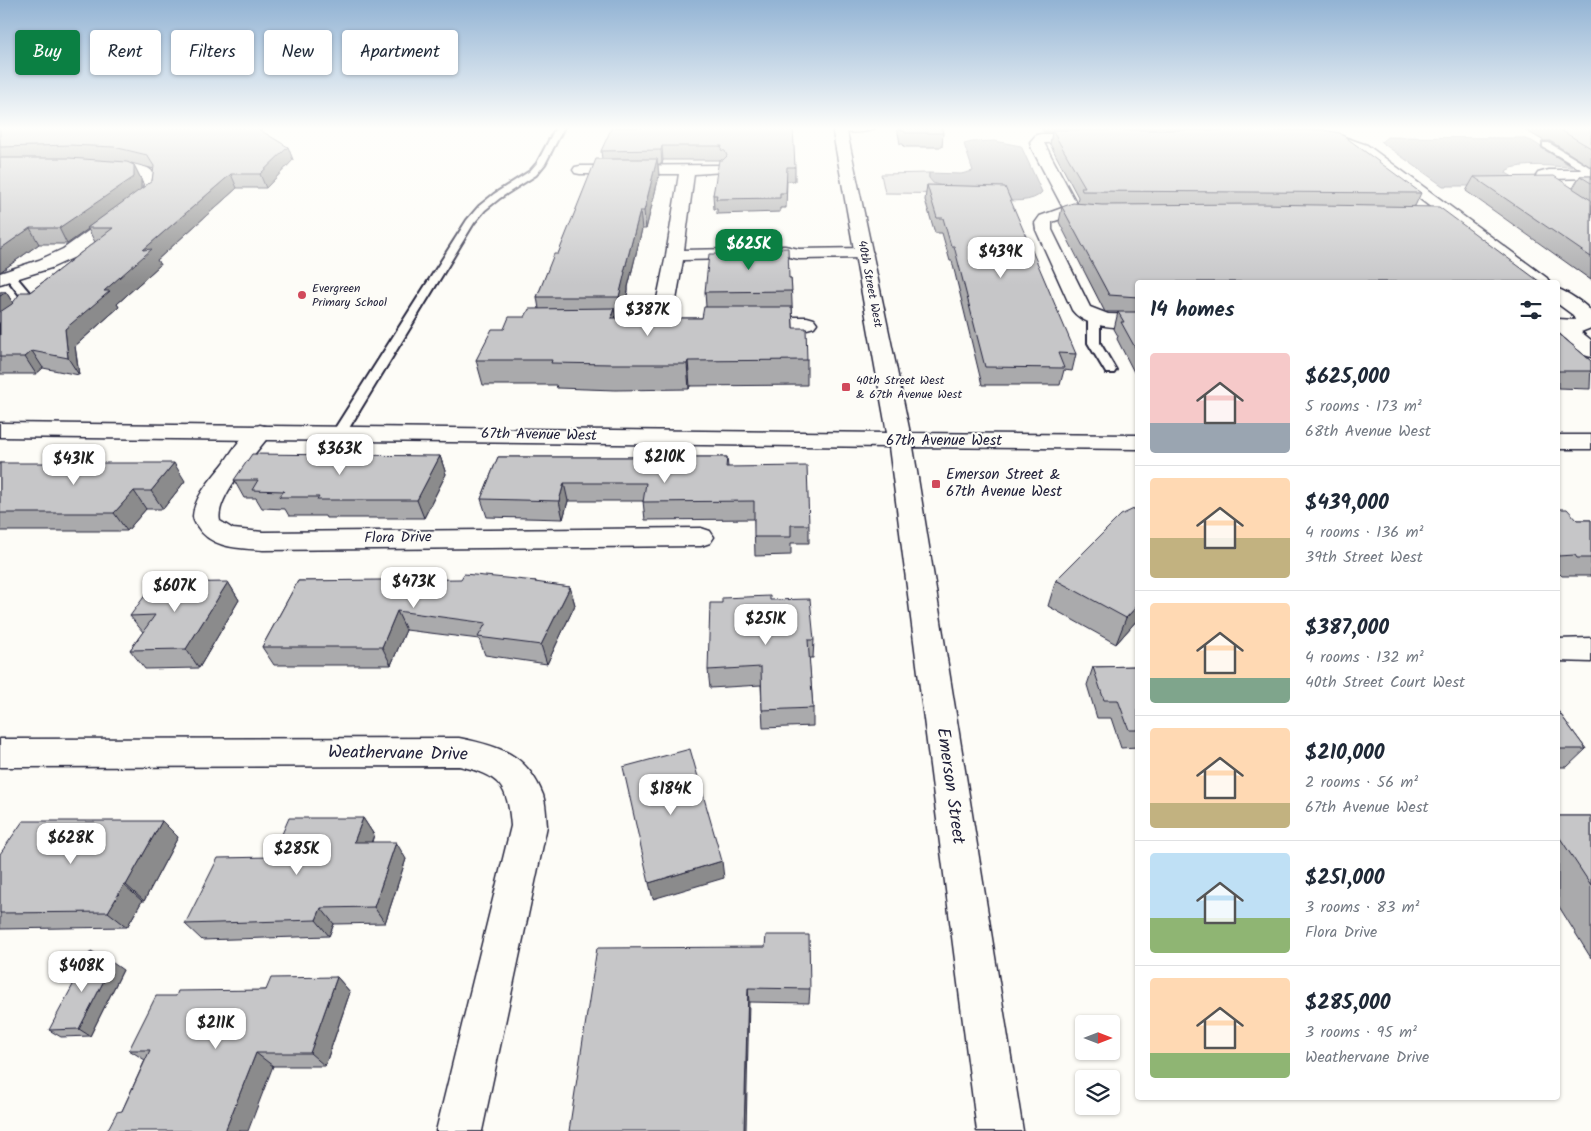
<!DOCTYPE html>
<meta charset="utf-8">
<style>
:root{--surface:#fff;--page:#f2f2f3;--text:#1f2937;--muted:#747a83;--line:#e0e1e3;--accent:#0b8043}
body{margin:0;font-family:Kalam,sans-serif;background:var(--page);color:var(--text);height:100vh;display:flex;flex-direction:column;font-size:19px;white-space:nowrap}
*{box-sizing:border-box;margin:0}
p{font-size:16px;color:var(--muted)}
.icon{flex:none;width:28px;height:28px;fill:none;stroke:currentColor;stroke-width:2;stroke-linecap:round;stroke-linejoin:round}
.map{position:relative;flex:1;overflow:hidden}
.panel{position:absolute;left:1135px;top:280px;width:425px;height:820px;display:flex;flex-direction:column;background:var(--surface);border-radius:5px;box-shadow:0 1px 4px #0004}
.panel>*{flex:none}
.hud{position:absolute;left:15px;top:30px;width:475px;height:45px;display:flex;gap:10px}
.needle{width:32px;rotate:90deg}
.tools{position:absolute;left:1075px;top:1015px;display:grid;gap:10px}
.tools a{display:grid;place-items:center;width:45px;height:45px;border-radius:5px;background:var(--surface);box-shadow:0 1px 4px #0004;font-size:25px}
.price{position:absolute;translate:-50% -42px;padding:0 11px;border-radius:10px;background:#fff;color:#222;font-size:16px;line-height:32px;filter:drop-shadow(0 1px 2px #0008)}
.price::after{content:'';position:absolute;left:50%;top:30px;width:15px;height:11px;margin-left:-8px;background:inherit;clip-path:polygon(0 0,100% 0,50% 100%)}
.price.on{background:var(--accent);color:#fff}
ul{padding:0;list-style:none}
li{display:flex;align-items:center;gap:15px;height:125px;padding:0 15px}
li+li{border-top:1px solid var(--line)}
li span{display:grid;place-items:center;flex:none;width:140px;height:100px;border-radius:5px;color:#555}
li>.icon{margin-inline-start:auto}
span .icon{width:60px;height:60px;fill:#fffc;stroke-width:1}
li b{font-size:21px}
h2{display:flex;justify-content:space-between;align-items:center;height:60px;padding:0 15px;font-size:21px}
.chip{padding:0 18px;border-radius:5px;background:var(--surface);box-shadow:0 1px 4px #0004;font-size:18px;line-height:45px}
.chip.on{background:var(--accent);color:#fff}
.map>svg:first-child{display:block}
</style>
<div class="map">
<svg width="1591" height="1131" viewBox="0 0 1591 1131">
<rect width="100%" height="100%" fill="#fdfcf7"/>
<filter id="ink" filterUnits="userSpaceOnUse"><feTurbulence type="fractalNoise" baseFrequency=".02" numOctaves="2"/><feDisplacementMap in="SourceGraphic" scale="10" xChannelSelector="R" yChannelSelector="G"/><feConvolveMatrix kernelMatrix="1 2 1 2 8 2 1 2 1" color-interpolation-filters="sRGB"/></filter>
<g filter="url(#ink)">
<path fill="#dddcdb" stroke="#807f8b" d="M 929,173 L 929,178 L 989,194 L 885,193 L 881,174 Z"/>
<path fill="#b2b2b7" stroke="#787885" d="M 1387,137 L 1522,138 L 1532,141 L 1572,167 C 1556,167 1521,162 1507,170 L 1506,173 L 1529,186 L 1443,186 L 1381,142 Z
M 972,142 L 995,141 L 1021,146 L 1042,192 C 1026,213 954,191 933,183 L 929,178 L 929,173 L 961,174 L 973,171 L 964,144 Z"/>
<g fill="none" stroke-linecap="round" stroke-linejoin="round">
<g stroke="#22223b" stroke-width="4">
<path id="lane" d="M 556,127 L 564,127 L 545,164 L 536,175 L 500,198 L 485,210 L 474,223 L 346,433 L 339,437 L 334,436 L 332,433 L 467,220 L 479,206 L 494,194 L 530,171 L 537,163 Z
M 1543,143 L 1549,143 L 1591,168 L 1591,175 L 1543,147 Z
M 10,273 L 14,274 L 34,298 L 33,303 L 22,319 L 0,334 L 0,324 C 10,317 21,311 22,298 L 5,276 Z
M 1094,314 L 1100,317 L 1100,343 L 1116,370 L 1114,373 L 1106,373 L 1088,343 L 1088,317 Z"/>
</g>
<g stroke="#22223b" stroke-width="3">
<path id="street" d="M 834,127 L 876,127 C 869,134 845,133 835,131 Z
M 1041,134 L 1089,134 L 1096,138 L 1089,142 L 1044,143 L 1078,206 L 1075,214 L 1052,222 L 1052,230 L 1090,307 L 1108,314 L 1138,315 L 1138,327 C 1118,328 1085,328 1072,310 L 1036,230 L 1035,223 L 1040,216 L 1062,208 L 1062,206 L 1032,149 L 1030,142 L 1036,135 Z
M 1324,135 L 1344,137 L 1367,145 L 1547,278 L 1549,282 L 1529,282 L 1357,151 L 1342,145 L 1319,142 L 1317,139 Z
M 99,163 C 124,162 162,158 158,194 L 75,257 L 51,268 L 0,284 L 0,273 L 39,260 L 63,249 L 143,192 L 144,184 L 138,175 L 127,172 L 94,170 L 92,167 L 94,164 Z
M 719,165 L 724,166 L 726,169 L 724,172 L 694,174 L 684,250 L 731,249 L 745,246 L 785,246 L 799,249 L 864,248 L 870,249 L 873,253 L 870,257 L 864,258 L 799,259 L 785,256 L 756,256 L 754,261 L 748,262 L 731,259 L 683,260 L 672,323 L 669,327 L 662,329 L 655,327 L 652,323 L 666,255 L 679,174 L 580,174 L 575,173 L 573,170 L 575,167 L 580,166 Z
M 1549,170 L 1591,170 L 1591,178 L 1550,179 L 1591,205 L 1591,217 L 1585,215 L 1537,182 L 1534,179 L 1538,173 Z
M 1558,289 C 1565,291 1588,305 1591,312 C 1591,316 1591,324 1591,328 L 1581,332 L 1591,340 L 1591,357 L 1584,355 L 1558,332 L 1558,319 L 1575,320 L 1573,315 L 1558,304 Z
M 756,317 L 807,317 L 814,319 L 817,323 L 814,327 L 807,329 L 756,329 L 749,327 L 746,323 L 749,319 Z
M 260,425 L 268,427 L 272,432 C 259,450 214,498 220,521 L 233,529 L 263,532 L 701,528 L 710,531 L 714,537 L 710,543 L 701,546 L 263,550 C 240,548 211,549 197,526 C 195,523 193,520 193,516 C 194,497 213,477 224,463 C 233,450 245,429 260,425 Z
M 1591,638 L 1591,662 L 1558,661 L 1558,639 Z
M 459,738 C 499,746 527,754 543,795 C 546,805 546,816 547,826 L 482,1131 L 436,1131 L 511,826 C 508,786 500,775 459,766 L 0,767 L 0,739 Z"/>
</g>
<g stroke="#22223b" stroke-width="3">
<path id="secondary" d="M 832,127 L 846,127 L 910,433 L 1138,435 L 1138,449 L 913,447 L 1023,1131 L 977,1131 L 889,447 L 0,437 L 0,423 L 887,433 Z
M 1558,435 L 1591,435 L 1591,449 L 1558,449 Z"/>
</g>
<use href="#lane" fill="#fdfcf7" fill-rule="evenodd"/>
<use href="#street" fill="#fdfcf7" fill-rule="evenodd"/>
<use href="#secondary" fill="#fdfcf7" fill-rule="evenodd"/>
</g>
<path fill="#aaaaac" stroke="#22223b" fill-rule="evenodd" d="M 0,127 L 288,147 L 293,160 L 266,188 L 237,188 L 157,260 L 160,265 L 117,304 L 119,307 L 75,346 L 79,375 L 43,368 L 36,374 L 0,374 L 0,292 L 6,292 L 13,303 L 30,292 L 95,242 L 88,229 L 67,244 L 39,244 L 0,272 ZM 131,163 L 154,169 L 152,181 L 141,189 L 141,179 L 134,165 Z
M 652,127 L 795,167 L 795,181 L 787,181 L 786,208 L 780,208 L 780,212 L 717,214 L 717,209 L 714,209 L 713,195 L 722,160 L 663,160 L 662,164 L 658,164 L 659,176 L 646,229 L 642,229 L 628,287 L 628,291 L 622,316 L 615,316 L 615,318 L 702,318 L 706,307 L 705,292 L 791,278 L 793,328 L 807,360 L 807,385 L 690,386 L 689,389 L 615,390 L 557,388 L 556,385 L 483,385 L 476,360 L 504,329 L 539,309 L 537,297 L 558,254 L 602,159 L 601,151 Z
M 897,127 L 941,127 L 943,133 L 942,147 L 904,147 L 903,144 L 900,144 Z
M 1040,127 L 1320,127 L 1319,130 L 1421,193 L 1415,206 L 1138,282 L 1138,376 L 1136,376 L 1117,339 L 1118,336 L 1114,329 L 1118,312 L 1105,312 L 1059,222 L 1062,207 L 1078,203 L 1077,202 L 1078,197 L 1050,144 L 1052,132 L 1044,132 Z
M 1520,127 L 1591,127 L 1591,167 L 1550,141 L 1544,141 Z
M 1580,176 L 1591,176 L 1591,280 L 1466,191 L 1474,177 L 1573,188 Z
M 927,185 L 1076,354 L 1072,371 L 1064,370 L 1060,385 L 982,385 L 952,261 L 950,261 L 942,233 L 935,233 L 925,200 Z
M 1558,333 L 1591,361 L 1590,389 L 1558,388 Z
M 440,456 L 446,474 L 424,518 L 326,518 L 325,516 L 289,516 L 285,509 L 262,508 L 256,498 L 244,498 L 234,480 Z
M 498,457 L 727,457 L 728,467 L 809,525 L 809,543 L 791,543 L 791,555 L 755,556 L 754,519 L 645,520 L 643,501 L 568,501 L 563,519 L 487,517 L 481,499 Z
M 0,463 L 185,481 L 163,509 L 146,509 L 127,531 L 0,531 Z
M 1558,509 L 1577,520 L 1591,520 L 1591,576 L 1562,576 L 1560,574 L 1558,574 Z
M 1056,580 L 1138,619 L 1116,644 L 1048,606 Z
M 298,581 L 536,581 L 536,583 L 570,587 L 575,605 L 547,664 L 485,655 L 479,639 L 406,630 L 391,665 L 274,665 L 262,647 Z
M 228,582 L 239,600 L 199,668 L 145,669 L 130,650 L 143,632 L 130,616 Z
M 770,600 L 814,640 L 813,658 L 809,658 L 813,708 L 813,726 L 763,728 L 761,685 L 710,688 L 708,670 Z
M 1138,666 L 1138,747 L 1121,748 L 1111,718 L 1097,718 L 1087,685 L 1093,667 Z
M 1558,711 L 1586,749 L 1567,767 L 1558,767 Z
M 1558,816 L 1591,816 L 1591,958 L 1558,905 Z
M 363,818 L 374,835 L 372,842 L 406,859 L 385,923 L 334,924 L 329,936 L 202,940 L 185,924 L 272,857 Z
M 162,821 L 178,837 L 144,901 L 142,901 L 127,927 L 0,929 L 0,854 Z
M 765,947 L 810,989 L 809,1003 L 749,1002 L 569,1131 Z
M 123,970 L 90,1036 L 61,1037 L 49,1030 Z
M 337,977 L 350,992 L 325,1066 L 273,1066 L 122,1111 L 145,1060 L 129,1050 L 176,996 L 266,990 Z"/>
<path fill="#8b8b8c" stroke="#22223b" d="M 662,146 L 663,160 L 662,164 L 661,150 Z
M 288,147 L 293,160 L 266,188 L 260,174 Z
M 657,159 L 659,176 L 646,229 L 644,211 Z
M 134,165 L 141,179 L 141,191 L 87,228 L 88,229 L 67,244 L 59,228 Z
M 231,174 L 237,188 L 157,260 L 160,265 L 117,304 L 119,307 L 75,346 L 79,375 L 68,358 L 65,329 L 104,291 L 143,250 Z
M 640,211 L 642,229 L 628,287 L 628,291 L 622,316 L 619,297 L 624,272 Z
M 30,228 L 39,244 L 0,272 L 0,249 Z
M 6,292 L 16,308 L 0,322 L 0,296 Z
M 614,308 L 618,332 L 611,318 Z
M 32,351 L 43,368 L 36,374 L 25,357 Z
M 688,361 L 690,386 L 689,389 L 687,364 Z
M 440,456 L 446,474 L 424,518 L 417,500 Z
M 174,463 L 185,481 L 163,509 L 151,491 Z
M 564,483 L 568,501 L 563,519 L 559,501 Z
M 134,491 L 146,509 L 127,531 L 114,513 Z
M 228,582 L 239,600 L 199,668 L 186,649 Z
M 570,587 L 575,605 L 547,664 L 541,645 Z
M 1138,605 L 1138,619 L 1116,644 L 1126,618 Z
M 397,611 L 406,630 L 391,665 L 382,647 Z
M 363,818 L 374,835 L 365,859 L 354,842 Z
M 162,821 L 178,837 L 144,901 L 126,885 Z
M 396,842 L 406,859 L 385,923 L 374,907 Z
M 722,861 L 724,878 L 653,899 L 649,883 Z
M 124,885 L 142,901 L 127,927 L 108,912 Z
M 321,908 L 334,924 L 329,936 L 316,920 Z
M 113,963 L 123,970 L 90,1036 L 79,1029 Z
M 337,977 L 350,992 L 325,1066 L 310,1053 Z
M 748,988 L 749,1002 L 746,1131 L 744,1131 Z
M 256,1053 L 273,1066 L 248,1131 L 225,1131 Z"/>
<path fill="#c6c6c8" stroke="#22223b" d="M 0,127 L 255,127 L 288,147 L 260,174 L 231,174 L 143,250 L 152,249 L 104,291 L 110,291 L 65,329 L 68,358 L 32,351 L 25,357 L 0,357 L 0,312 L 12,304 L 21,292 L 30,292 L 113,228 L 87,228 L 152,181 L 154,166 L 147,155 L 114,147 L 70,145 L 0,147 Z
M 612,127 L 793,127 L 795,167 L 787,167 L 786,193 L 780,193 L 780,198 L 716,199 L 717,195 L 713,195 L 719,160 L 723,160 L 727,156 L 725,151 L 721,150 L 722,146 L 662,146 L 661,150 L 601,151 Z
M 901,127 L 941,127 L 943,133 L 905,133 L 904,131 L 901,131 Z
M 1550,127 L 1591,127 L 1591,148 L 1557,128 L 1552,128 Z
M 1052,130 L 1323,130 L 1340,133 L 1421,193 L 1082,191 L 1081,187 L 1085,187 Z
M 0,158 L 69,158 L 127,162 L 134,165 L 134,177 L 59,228 L 30,228 L 0,249 Z
M 596,159 L 657,159 L 644,211 L 640,211 L 624,272 L 625,272 L 619,297 L 537,297 L 554,254 L 558,254 Z
M 1554,176 L 1591,200 L 1591,257 L 1474,177 Z
M 1580,176 L 1591,176 L 1591,183 Z
M 927,185 L 1005,187 L 1076,354 L 1058,353 L 1064,368 L 985,367 L 954,246 L 951,246 L 943,218 L 937,218 Z
M 1073,203 L 1102,205 L 1259,204 L 1439,207 L 1540,282 L 1138,282 L 1138,297 L 1109,295 L 1062,207 Z
M 788,248 L 789,278 L 791,278 L 792,291 L 705,292 L 709,254 L 735,254 L 735,249 Z
M 0,292 L 6,292 L 0,296 Z
M 704,307 L 792,307 L 793,328 L 806,328 L 807,360 L 688,361 L 687,364 L 611,364 L 551,363 L 552,360 L 476,360 L 492,329 L 504,329 L 509,317 L 525,317 L 529,309 L 614,308 L 611,318 L 702,318 Z
M 1118,312 L 1138,312 L 1138,353 L 1121,322 L 1124,322 Z
M 1558,333 L 1591,361 L 1591,371 L 1558,371 Z
M 252,454 L 440,456 L 417,500 L 317,500 L 319,497 L 279,497 L 284,491 L 252,490 L 258,480 L 234,480 Z
M 498,457 L 727,457 L 726,467 L 807,466 L 809,525 L 791,525 L 791,537 L 754,537 L 754,501 L 643,502 L 646,483 L 564,483 L 559,501 L 481,499 Z
M 0,463 L 174,463 L 151,491 L 134,491 L 114,513 L 0,513 Z
M 1138,507 L 1138,605 L 1126,618 L 1056,580 L 1121,515 Z
M 1558,509 L 1567,509 L 1577,520 L 1591,520 L 1591,558 L 1577,558 L 1575,555 L 1558,556 Z
M 464,574 L 536,581 L 535,582 L 570,587 L 541,645 L 478,637 L 486,623 L 397,611 L 382,647 L 262,647 L 298,581 L 461,579 Z
M 228,582 L 186,649 L 130,650 L 155,615 L 130,616 L 154,583 Z
M 770,596 L 770,600 L 810,599 L 814,640 L 808,640 L 813,708 L 762,710 L 761,667 L 708,670 L 710,603 L 722,603 L 722,598 Z
M 1138,666 L 1138,730 L 1129,730 L 1118,700 L 1104,700 L 1093,667 Z
M 1558,711 L 1586,749 L 1558,749 Z
M 690,749 L 722,861 L 649,883 L 623,767 Z
M 1558,816 L 1591,816 L 1591,885 L 1558,835 Z
M 289,818 L 363,818 L 354,842 L 396,842 L 374,907 L 321,908 L 316,920 L 185,924 L 218,858 L 272,857 Z
M 23,821 L 162,821 L 126,885 L 124,885 L 108,912 L 0,913 L 0,854 Z
M 766,935 L 809,935 L 810,989 L 748,988 L 744,1131 L 569,1131 L 597,948 L 765,947 Z
M 91,951 L 113,963 L 79,1029 L 49,1030 Z
M 337,977 L 310,1053 L 256,1053 L 225,1131 L 107,1131 L 117,1112 L 122,1111 L 150,1050 L 129,1050 L 156,996 L 176,996 L 178,991 L 266,990 L 271,978 Z"/>
</g>
<linearGradient id="sky" x2="0" y2="1"><stop stop-color="#92b3d4"/><stop offset="0.45" stop-color="#fefefb"/><stop offset="1" stop-color="#fefefb" stop-opacity="0"/></linearGradient>
<rect width="1591" height="285" fill="url(#sky)"/>
<g fill="#d1495b" stroke="#fdfcf7" stroke-width="2">
<circle cx="302" cy="295" r="5"/>
<rect x="841" y="382" width="10" height="10" rx="2.5"/>
<rect x="931" y="479" width="10" height="10" rx="2.5"/>
</g>
<g text-anchor="middle" dominant-baseline="central" stroke-width="4" stroke-linejoin="round" paint-order="stroke">
<g font-size="12" fill="#22223b" stroke="#fdfcf7">
<text transform="translate(870 284) rotate(79)">40th Street West</text>
</g>
<g font-size="12" fill="#22223b" stroke="#fdfcf7" text-anchor="start">
<text x="312" y="288">Evergreen<tspan x="312" dy="14">Primary School</tspan></text>
<text x="856" y="380">40th Street West<tspan x="856" dy="14">&amp; 67th Avenue West</tspan></text>
</g>
<g font-size="15" fill="#22223b" stroke="#fdfcf7">
<text transform="translate(539 435) rotate(1)">67th Avenue West</text>
<text x="944" y="441">67th Avenue West</text>
<text transform="translate(398 538) rotate(-1)">Flora Drive</text>
</g>
<g font-size="15" fill="#22223b" stroke="#fdfcf7" text-anchor="start">
<text x="946" y="475">Emerson Street &amp;<tspan x="946" dy="17">67th Avenue West</tspan></text>
</g>
<g font-size="18" fill="#22223b" stroke="#fdfcf7">
<text transform="translate(398 754) rotate(1)">Weathervane Drive</text>
<text transform="translate(950 786) rotate(82)">Emerson Street</text>
</g>
</g>
</svg>
<div class="tools">
<a><svg class="needle" viewBox="-14 -14 28 28"><path d="M0-13l5 13h-10z" fill="#e53935"/><path d="M0 13l5-13h-10z" fill="#747a83"/></svg></a>
<a><svg class="icon" aria-label="layers" viewBox="0 0 24 24"><path d="M12 4l9 5-9 5-9-5zM3 14l9 5 9-5"/></svg></a>
</div>
<b class="price on" style="left:749px;top:271px">$625K</b>
<b class="price" style="left:1001px;top:279px">$439K</b>
<b class="price" style="left:648px;top:337px">$387K</b>
<b class="price" style="left:340px;top:476px">$363K</b>
<b class="price" style="left:665px;top:484px">$210K</b>
<b class="price" style="left:74px;top:486px">$431K</b>
<b class="price" style="left:414px;top:609px">$473K</b>
<b class="price" style="left:175px;top:613px">$607K</b>
<b class="price" style="left:766px;top:646px">$251K</b>
<b class="price" style="left:671px;top:816px">$184K</b>
<b class="price" style="left:71px;top:865px">$628K</b>
<b class="price" style="left:297px;top:876px">$285K</b>
<b class="price" style="left:82px;top:993px">$408K</b>
<b class="price" style="left:216px;top:1050px">$211K</b>
<div class="hud">
<a class="chip on">Buy</a>
<a class="chip">Rent</a>
<a class="chip">Filters</a>
<a class="chip">New</a>
<a class="chip">Apartment</a>
</div>
<section class="panel">
<h2>14 homes<svg class="icon" aria-label="filters" viewBox="0 0 24 24"><path d="M4 7h16M4 17h16"/><circle cx="9" cy="7" r="2"/><circle cx="15" cy="17" r="2"/></svg></h2>
<ul>
<li><span style="background:linear-gradient(#f6c9c9 70%,#9aa5b1 0)"><svg class="icon" aria-label="home" viewBox="0 0 24 24"><path d="M3 11l9-7 9 7M6 9v11h12V9"/></svg></span><div><b>$625,000</b><p>5 rooms · 173 m²</p><p>68th Avenue West</p></div></li>
<li><span style="background:linear-gradient(#ffd9b3 60%,#c2b280 0)"><svg class="icon" aria-label="home" viewBox="0 0 24 24"><path d="M3 11l9-7 9 7M6 9v11h12V9"/></svg></span><div><b>$439,000</b><p>4 rooms · 136 m²</p><p>39th Street West</p></div></li>
<li><span style="background:linear-gradient(#ffd9b3 75%,#7fa58c 0)"><svg class="icon" aria-label="home" viewBox="0 0 24 24"><path d="M3 11l9-7 9 7M6 9v11h12V9"/></svg></span><div><b>$387,000</b><p>4 rooms · 132 m²</p><p>40th Street Court West</p></div></li>
<li><span style="background:linear-gradient(#ffd9b3 75%,#c2b280 0)"><svg class="icon" aria-label="home" viewBox="0 0 24 24"><path d="M3 11l9-7 9 7M6 9v11h12V9"/></svg></span><div><b>$210,000</b><p>2 rooms · 56 m²</p><p>67th Avenue West</p></div></li>
<li><span style="background:linear-gradient(#bfe0f5 65%,#8fb573 0)"><svg class="icon" aria-label="home" viewBox="0 0 24 24"><path d="M3 11l9-7 9 7M6 9v11h12V9"/></svg></span><div><b>$251,000</b><p>3 rooms · 83 m²</p><p>Flora Drive</p></div></li>
<li><span style="background:linear-gradient(#ffd9b3 75%,#8fb573 0)"><svg class="icon" aria-label="home" viewBox="0 0 24 24"><path d="M3 11l9-7 9 7M6 9v11h12V9"/></svg></span><div><b>$285,000</b><p>3 rooms · 95 m²</p><p>Weathervane Drive</p></div></li>
</ul>
</section>
</div>
